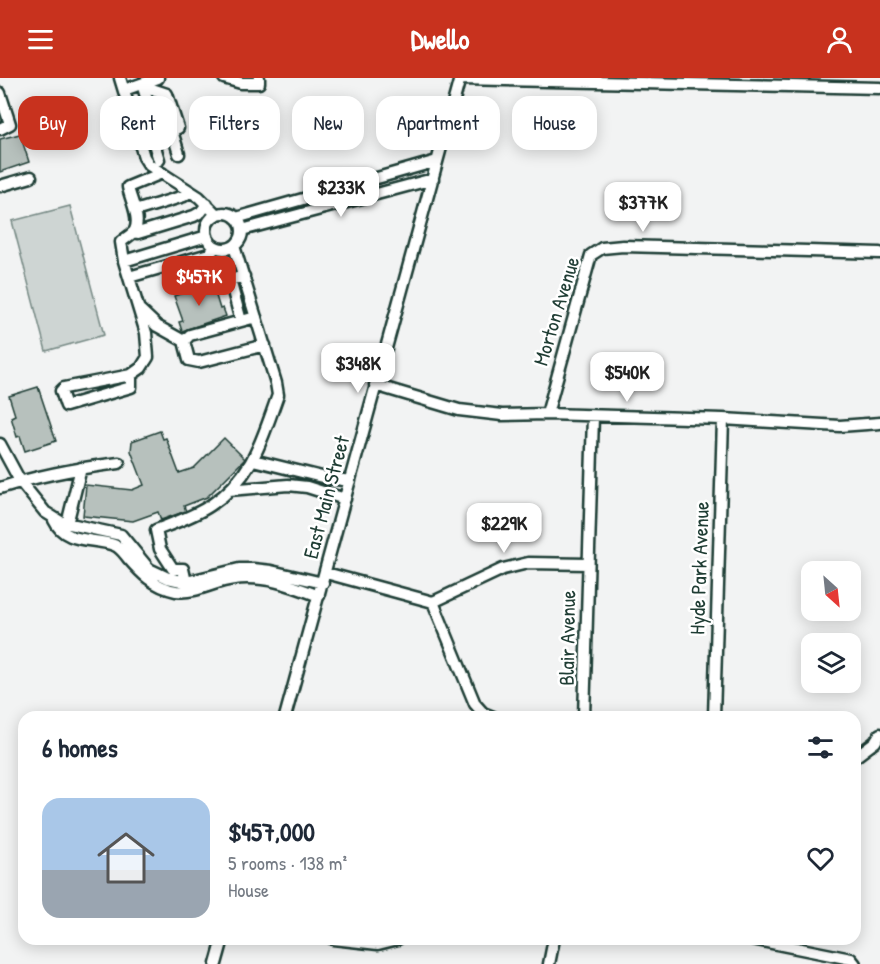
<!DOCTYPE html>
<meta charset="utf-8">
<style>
:root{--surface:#fff;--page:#f2f2f3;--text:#1f2937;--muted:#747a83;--line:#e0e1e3;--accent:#c8321e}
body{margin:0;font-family:"Patrick Hand",sans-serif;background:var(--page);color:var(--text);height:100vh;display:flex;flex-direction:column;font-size:22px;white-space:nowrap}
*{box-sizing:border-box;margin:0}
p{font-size:20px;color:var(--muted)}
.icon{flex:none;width:33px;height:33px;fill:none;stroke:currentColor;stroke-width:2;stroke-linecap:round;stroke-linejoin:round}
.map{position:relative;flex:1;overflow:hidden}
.details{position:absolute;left:18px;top:633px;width:843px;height:234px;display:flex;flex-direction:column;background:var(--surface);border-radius:18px;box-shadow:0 3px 15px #0003}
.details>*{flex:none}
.hud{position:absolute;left:18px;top:18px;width:844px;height:54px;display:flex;gap:12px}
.needle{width:39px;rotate:153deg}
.fabs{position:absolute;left:801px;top:483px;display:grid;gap:12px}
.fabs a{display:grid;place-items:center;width:60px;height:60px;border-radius:12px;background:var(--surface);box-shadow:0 3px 15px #0003;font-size:30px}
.price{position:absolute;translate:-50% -51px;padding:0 14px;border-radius:12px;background:#fff;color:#222;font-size:20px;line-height:39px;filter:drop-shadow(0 2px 3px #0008)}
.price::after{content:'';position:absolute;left:50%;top:36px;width:18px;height:14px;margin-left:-9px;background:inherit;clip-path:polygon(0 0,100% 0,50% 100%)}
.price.active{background:var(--accent);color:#fff}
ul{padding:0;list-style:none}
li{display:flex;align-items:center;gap:18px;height:150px;padding:0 24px}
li+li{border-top:2px solid var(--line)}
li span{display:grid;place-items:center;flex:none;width:168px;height:120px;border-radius:18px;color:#555}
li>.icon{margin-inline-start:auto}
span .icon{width:72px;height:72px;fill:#fffc;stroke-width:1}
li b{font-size:26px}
h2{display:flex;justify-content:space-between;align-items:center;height:72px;padding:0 24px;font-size:26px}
.pill{padding:0 21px;border-radius:18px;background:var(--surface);box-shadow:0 3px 15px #0003;font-size:21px;line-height:54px}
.pill.active{background:var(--accent);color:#fff}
header{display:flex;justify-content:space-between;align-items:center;height:78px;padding:0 24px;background:var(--accent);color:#fff;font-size:27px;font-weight:700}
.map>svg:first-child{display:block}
</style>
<header><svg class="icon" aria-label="menu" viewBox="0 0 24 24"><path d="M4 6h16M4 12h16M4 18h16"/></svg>Dwello<svg class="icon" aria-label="person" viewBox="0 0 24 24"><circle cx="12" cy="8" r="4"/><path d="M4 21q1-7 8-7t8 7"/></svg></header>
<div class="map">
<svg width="880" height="886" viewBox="0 0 880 886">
<rect width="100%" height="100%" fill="#f2f3f3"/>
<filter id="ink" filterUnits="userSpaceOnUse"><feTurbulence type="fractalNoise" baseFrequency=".0167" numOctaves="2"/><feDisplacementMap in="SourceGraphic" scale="12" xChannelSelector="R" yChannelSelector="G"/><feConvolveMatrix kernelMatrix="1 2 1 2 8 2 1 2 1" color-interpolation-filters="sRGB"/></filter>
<g filter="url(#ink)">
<path fill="#ced5d3" stroke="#768984" stroke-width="1.5" d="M 70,128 L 104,257 L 46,273 L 12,143 Z"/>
<path fill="#b7c1bd" stroke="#1f3d34" stroke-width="1.5" d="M 20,56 L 29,84 L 0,94 L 0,61 Z
M 212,205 L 220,231 L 223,230 L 226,238 L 182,253 L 179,244 L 183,243 L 174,218 Z
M 38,309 L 56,363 L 25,373 L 20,358 L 17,359 L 11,339 L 15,337 L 9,318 Z
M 160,353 L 163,361 L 166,360 L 179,395 L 194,390 L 224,360 L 245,381 L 207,419 L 184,428 L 186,433 L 161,442 L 158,434 L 133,443 L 83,438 L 86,407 L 132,412 L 144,407 L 131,373 L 132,363 Z"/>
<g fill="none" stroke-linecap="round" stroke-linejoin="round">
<g stroke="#1f3d34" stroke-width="15">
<path id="minor" d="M 120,0 L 144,79 L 149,87 L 199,119 L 217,137
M 224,0 L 241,5 L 259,5 L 259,0
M 459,1 L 880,10
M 142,6 L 158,57
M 124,12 L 158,0
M 0,15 L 10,46 L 0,51
M 172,53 L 179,76
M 152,59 L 159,82
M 139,63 L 178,50 L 167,16 L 149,10 L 144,11
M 0,108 L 31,99
M 135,133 L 184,118 L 190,113
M206 153a18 18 0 1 1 36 0a18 18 0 1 1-36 0Z
M 236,140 L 437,83
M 242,152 L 433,101
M 134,154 L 138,155 L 194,138 L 201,134 L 207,126
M 124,183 L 121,164 C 125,160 132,157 135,152 C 141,140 130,121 128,109 L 162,95
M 129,199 L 209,176 L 216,169
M 140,232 L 157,248 L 184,263
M 256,239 L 190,257 L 184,263 L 189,282 L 199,284 L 265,267
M 241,243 L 230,202 L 244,198
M 131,297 L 131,309 L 66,328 L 61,313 L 64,310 L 131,297 L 141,290 L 148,279 L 146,255 L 124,183 L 207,158
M 375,307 L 459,332 L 502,337 L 547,336 L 723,341 L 840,348 L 880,345
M 547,336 L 591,177 L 602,170 L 623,168 L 880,175
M 0,366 L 20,403 L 45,434 L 61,444 L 121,457 L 149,491 L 168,500 L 186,504 L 239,491 L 253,491 L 271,493 L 323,505
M 253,382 L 322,399 L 350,403
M 0,410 C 39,397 79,390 119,385
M 229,412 L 288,407 L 307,409 L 345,421
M 54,442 C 66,467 92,459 114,467 C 120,469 124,475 128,480 C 141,495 154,509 176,513 C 197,516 214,503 234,501 C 264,497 291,507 319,518
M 67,446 L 81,390
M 326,495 L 433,524 L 475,626 L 483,635 L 493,639
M 186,504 L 183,491 L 173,491 L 160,471 L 156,452 C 174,445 195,438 211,427 C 253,399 262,361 278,317 L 276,305 L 234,168
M 433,524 L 503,491 L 528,485 L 588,486
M 285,639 L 460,0
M 584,639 L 593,338
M 714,639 L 723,341
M 855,679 L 875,664 L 880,656
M 333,861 L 378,866 L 398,861
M 752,861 L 851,881 L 855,886
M 216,886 L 223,861
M 549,886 L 554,861"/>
</g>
<use href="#minor" stroke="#fff" stroke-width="10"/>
</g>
</g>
<g text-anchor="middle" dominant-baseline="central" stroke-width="5" stroke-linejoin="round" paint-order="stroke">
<g font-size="21" fill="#1f3d34" stroke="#fff">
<text transform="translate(556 233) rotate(-73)">Morton Avenue</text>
<text transform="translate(326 419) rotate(-75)">East Main Street</text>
<text transform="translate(699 490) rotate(-88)">Hyde Park Avenue</text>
<text transform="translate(567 560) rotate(-89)">Blair Avenue</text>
</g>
</g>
</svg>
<div class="fabs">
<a><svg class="needle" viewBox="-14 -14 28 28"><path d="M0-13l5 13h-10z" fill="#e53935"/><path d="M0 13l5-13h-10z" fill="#747a83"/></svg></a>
<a><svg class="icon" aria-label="layers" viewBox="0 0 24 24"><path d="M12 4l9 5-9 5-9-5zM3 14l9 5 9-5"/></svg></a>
</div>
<b class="price" style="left:341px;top:140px">$233K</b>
<b class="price" style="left:643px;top:155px">$377K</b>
<b class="price active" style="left:199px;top:229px">$457K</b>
<b class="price" style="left:358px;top:316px">$348K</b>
<b class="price" style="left:627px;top:325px">$540K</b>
<b class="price" style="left:504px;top:476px">$229K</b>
<div class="hud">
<a class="pill active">Buy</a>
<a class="pill">Rent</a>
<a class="pill">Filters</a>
<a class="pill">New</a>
<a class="pill">Apartment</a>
<a class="pill">House</a>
</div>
<section class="details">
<h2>6 homes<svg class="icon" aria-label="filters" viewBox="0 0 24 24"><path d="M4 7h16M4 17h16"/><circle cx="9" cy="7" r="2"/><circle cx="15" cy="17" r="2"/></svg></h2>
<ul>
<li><span style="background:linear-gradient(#a9c7e8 60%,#9aa5b1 0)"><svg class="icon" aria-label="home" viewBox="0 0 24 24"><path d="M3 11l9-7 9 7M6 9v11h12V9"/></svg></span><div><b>$457,000</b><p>5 rooms · 138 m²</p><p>House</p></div><svg class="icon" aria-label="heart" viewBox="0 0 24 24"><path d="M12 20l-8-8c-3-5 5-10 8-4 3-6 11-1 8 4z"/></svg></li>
</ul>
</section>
</div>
